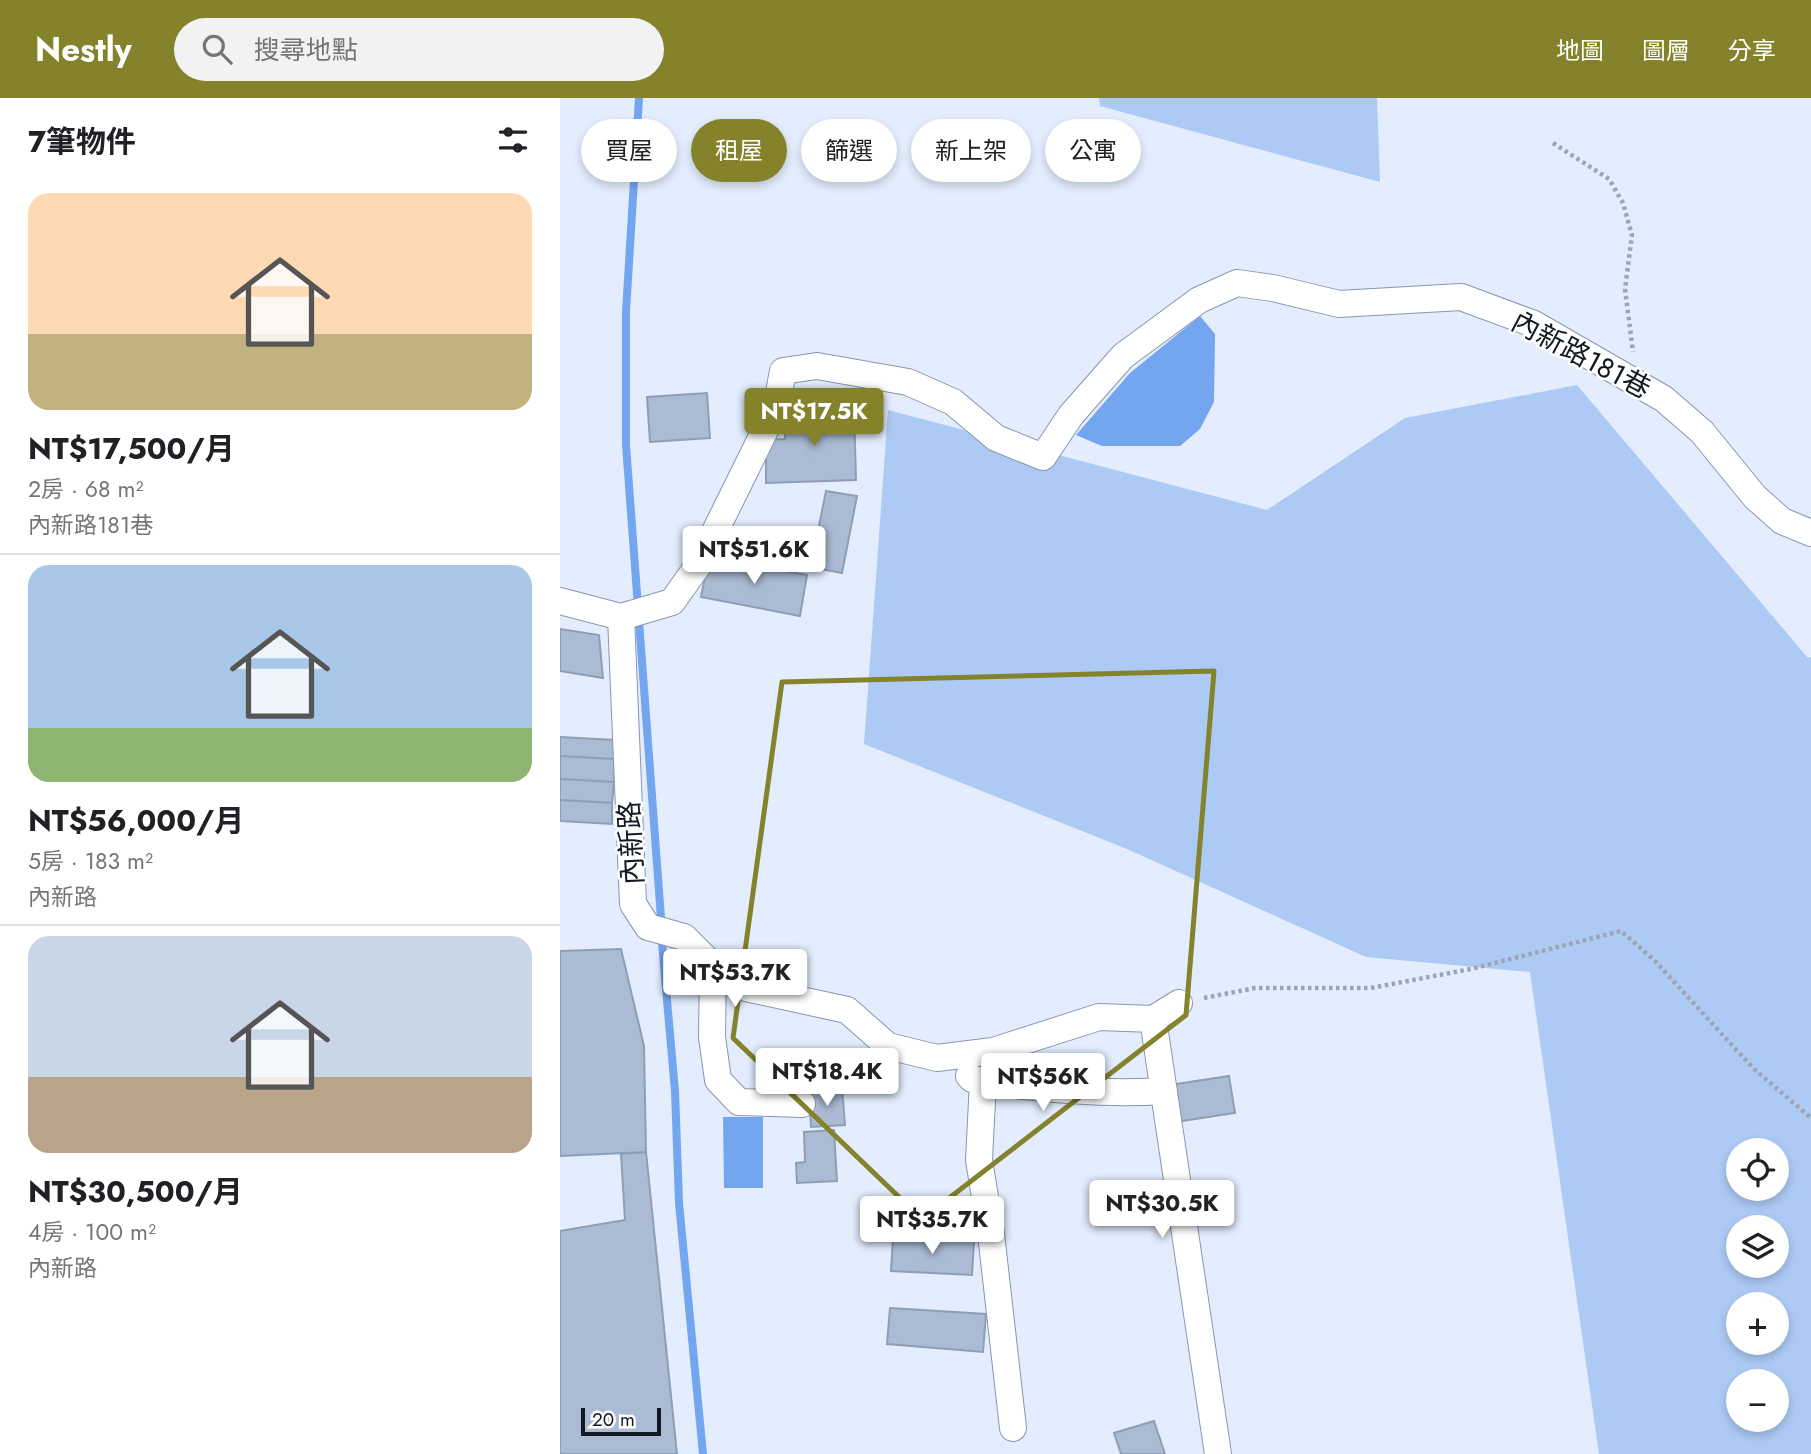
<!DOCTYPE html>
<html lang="zh-TW">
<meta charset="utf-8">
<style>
:root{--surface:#fff;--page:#f2f2f2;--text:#202124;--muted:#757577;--line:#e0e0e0;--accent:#84822b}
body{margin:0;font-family:Jost,"Noto Sans TC",sans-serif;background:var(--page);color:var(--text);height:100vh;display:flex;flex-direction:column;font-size:26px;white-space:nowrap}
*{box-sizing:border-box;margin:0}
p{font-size:23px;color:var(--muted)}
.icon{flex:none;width:38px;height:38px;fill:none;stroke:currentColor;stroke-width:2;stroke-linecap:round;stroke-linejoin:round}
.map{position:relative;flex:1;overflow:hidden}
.details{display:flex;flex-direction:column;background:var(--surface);width:560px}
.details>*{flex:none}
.guide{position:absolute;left:21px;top:21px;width:665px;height:63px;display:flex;gap:14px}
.buttons{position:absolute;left:1166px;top:1040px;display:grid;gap:14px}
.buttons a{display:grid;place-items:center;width:63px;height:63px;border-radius:50%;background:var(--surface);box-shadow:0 4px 10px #0003;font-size:35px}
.scale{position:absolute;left:21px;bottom:18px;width:80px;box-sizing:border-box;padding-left:7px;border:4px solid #141a23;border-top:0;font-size:19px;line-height:24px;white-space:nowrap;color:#141a23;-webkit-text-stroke:5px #fff;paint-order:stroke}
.price{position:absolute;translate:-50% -60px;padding:0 16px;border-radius:7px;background:#fff;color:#222;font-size:23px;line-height:46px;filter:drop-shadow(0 2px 4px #0008)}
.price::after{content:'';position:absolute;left:50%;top:42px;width:21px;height:16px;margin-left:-10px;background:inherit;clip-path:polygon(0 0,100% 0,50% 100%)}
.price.selected{background:var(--accent);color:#fff}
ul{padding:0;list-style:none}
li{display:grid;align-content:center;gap:14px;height:371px;padding:0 28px}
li+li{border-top:2px solid var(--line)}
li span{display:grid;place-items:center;height:217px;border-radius:21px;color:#555}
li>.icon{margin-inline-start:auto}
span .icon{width:126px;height:126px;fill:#fffc;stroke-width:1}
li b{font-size:30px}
h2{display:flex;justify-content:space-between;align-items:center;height:84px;padding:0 28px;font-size:30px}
.chip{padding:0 24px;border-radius:32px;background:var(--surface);box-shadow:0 4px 10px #0003;font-size:24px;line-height:63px}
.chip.selected{background:var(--accent);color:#fff}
header{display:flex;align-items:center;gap:42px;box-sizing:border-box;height:98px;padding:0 35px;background:var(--accent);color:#fff}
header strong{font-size:33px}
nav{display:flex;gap:38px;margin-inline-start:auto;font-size:24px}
.search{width:490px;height:63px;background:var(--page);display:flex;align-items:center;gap:18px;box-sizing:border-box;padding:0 24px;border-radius:38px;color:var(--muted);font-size:26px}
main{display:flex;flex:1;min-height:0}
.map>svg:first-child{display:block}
</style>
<header>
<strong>Nestly</strong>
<div class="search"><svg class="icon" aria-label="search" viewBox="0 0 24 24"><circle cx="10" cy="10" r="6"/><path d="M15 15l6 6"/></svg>搜尋地點</div>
<nav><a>地圖</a><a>圖層</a><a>分享</a></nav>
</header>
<main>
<section class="details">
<h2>7筆物件<svg class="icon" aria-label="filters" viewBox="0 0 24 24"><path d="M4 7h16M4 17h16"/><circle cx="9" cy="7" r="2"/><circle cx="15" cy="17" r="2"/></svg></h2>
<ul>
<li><span style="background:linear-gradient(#ffd9b3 65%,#c2b280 0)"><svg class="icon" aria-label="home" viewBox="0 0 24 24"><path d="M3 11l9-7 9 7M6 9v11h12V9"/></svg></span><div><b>NT$17,500/月</b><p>2房 · 68 m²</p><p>內新路181巷</p></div></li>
<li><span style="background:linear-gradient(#a9c7e8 75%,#8fb573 0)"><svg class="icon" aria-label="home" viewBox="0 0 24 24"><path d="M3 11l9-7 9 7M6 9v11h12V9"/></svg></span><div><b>NT$56,000/月</b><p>5房 · 183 m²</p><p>內新路</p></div></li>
<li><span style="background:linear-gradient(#c9d6e8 65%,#b9a48a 0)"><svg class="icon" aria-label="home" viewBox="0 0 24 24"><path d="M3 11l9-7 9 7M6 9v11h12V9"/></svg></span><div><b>NT$30,500/月</b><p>4房 · 100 m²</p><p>內新路</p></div></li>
</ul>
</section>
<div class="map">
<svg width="1251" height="1356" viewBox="0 0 1251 1356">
<rect width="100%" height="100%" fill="#e3edfd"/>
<path fill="#adcaf5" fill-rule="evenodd" d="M 539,0 L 817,0 L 820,84 L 540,8 Z
M 1017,287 L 1248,560 L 1251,559 L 1251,1356 L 1039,1356 L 970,874 L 806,859 L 567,751 L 304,646 L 328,312 L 707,412 L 845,320 ZM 1178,1052 L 1216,1052 L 1216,1090 L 1178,1090 ZM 1178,1129 L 1216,1129 L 1216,1167 L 1178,1167 ZM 1178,1206 L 1216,1206 L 1216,1244 L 1178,1244 ZM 1178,1283 L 1216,1283 L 1216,1321 L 1178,1321 Z"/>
<path fill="#74a5ef" d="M 640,218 L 655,236 L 654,304 L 640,331 L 620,348 L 542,348 L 516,337 L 570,275 Z
M 163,1019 L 203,1019 L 203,1090 L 164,1090 Z"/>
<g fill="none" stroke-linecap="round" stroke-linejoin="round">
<path stroke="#74a5ef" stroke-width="8" d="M 79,0 L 66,214 L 66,347 L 101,820
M 102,845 L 115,993 L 119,1105 L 143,1356"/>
</g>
<path fill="#aabbd3" stroke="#8e9eb6" stroke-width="2" d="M 147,295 L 150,340 L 90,344 L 87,299 Z
M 294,310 L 296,382 L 206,385 L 206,342 L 225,341 L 225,313 Z
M 266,393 L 297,398 L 282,475 L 231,465 L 236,440 L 256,443 Z
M 149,459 L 247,477 L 240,518 L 141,499 Z
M 0,531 L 39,537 L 43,580 L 0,573 Z
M 0,639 L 55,642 L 55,661 L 0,658 Z
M 0,658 L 55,661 L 54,684 L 0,681 Z
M 0,681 L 54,684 L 52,705 L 0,702 Z
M 0,702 L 52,705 L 52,726 L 0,723 Z
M 61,851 L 84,948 L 86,1054 L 0,1058 L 0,853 Z
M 669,978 L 675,1015 L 615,1024 L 609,987 Z
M 282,990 L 285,1027 L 251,1029 L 249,993 Z
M 274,1032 L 277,1083 L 237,1085 L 236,1065 L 245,1064 L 244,1034 Z
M 86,1054 L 117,1356 L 0,1356 L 0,1133 L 65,1122 L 61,1056 Z
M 333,1139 L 414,1143 L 412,1177 L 331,1173 Z
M 330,1210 L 426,1216 L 423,1254 L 327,1246 Z
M 594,1323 L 605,1356 L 561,1356 L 554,1335 Z"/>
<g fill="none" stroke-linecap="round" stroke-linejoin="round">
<g stroke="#8797af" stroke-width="28">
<path id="street" d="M 0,503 L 61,519 L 73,806 L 88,829 L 124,839 L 153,868 L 186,890 L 287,912 L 328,948 L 377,960 L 433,953 L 539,919 L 593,921 L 619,905
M 61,519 L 112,504 L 139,466 L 216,310 L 223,273 L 257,268 L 348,284 L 393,304 L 436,340 L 483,359 L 511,317 L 563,258 L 639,202 L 677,185 L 713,190 L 779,206 L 901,199 L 974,226 L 1104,301 L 1142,334 L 1195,399 L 1222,423 L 1251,435
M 153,868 L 152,939 L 158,982 L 179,1004 L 242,1006
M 593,921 L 658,1356
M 409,978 L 412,981 C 476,991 539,997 604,993
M 423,983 L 419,1062 L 431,1136 L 453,1330"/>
</g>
<path stroke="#9ca5b3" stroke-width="4.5" stroke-dasharray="3.5 3.5" stroke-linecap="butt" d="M 993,45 L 1049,81 L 1063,105 L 1072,137 L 1065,191 L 1073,254
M 644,900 L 695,890 L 811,890 L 911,871 L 1061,833 L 1095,863 L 1193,970 L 1251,1020"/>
<use href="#street" stroke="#fff" stroke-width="26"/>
</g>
<path fill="none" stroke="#84822b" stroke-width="5" stroke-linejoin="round" d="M 654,573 L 626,917 L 362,1121 L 173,940 L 222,584 Z"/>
<g text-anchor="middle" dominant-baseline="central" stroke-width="5" stroke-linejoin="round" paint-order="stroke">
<g font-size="28" fill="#141a23" stroke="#fff">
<text transform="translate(1021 257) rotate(28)">內新路181巷</text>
<text transform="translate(71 745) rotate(-93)">內新路</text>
</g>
</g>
</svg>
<div class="buttons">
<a><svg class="icon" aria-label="locate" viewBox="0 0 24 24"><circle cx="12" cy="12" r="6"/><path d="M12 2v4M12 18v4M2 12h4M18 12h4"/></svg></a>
<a><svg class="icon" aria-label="layers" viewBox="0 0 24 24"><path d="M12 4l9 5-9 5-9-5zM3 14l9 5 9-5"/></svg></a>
<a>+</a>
<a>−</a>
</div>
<div class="scale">20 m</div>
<b class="price selected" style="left:254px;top:350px">NT$17.5K</b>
<b class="price" style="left:194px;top:488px">NT$51.6K</b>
<b class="price" style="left:175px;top:911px">NT$53.7K</b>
<b class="price" style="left:267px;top:1010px">NT$18.4K</b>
<b class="price" style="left:483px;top:1015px">NT$56K</b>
<b class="price" style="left:602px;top:1142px">NT$30.5K</b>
<b class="price" style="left:372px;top:1158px">NT$35.7K</b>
<div class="guide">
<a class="chip">買屋</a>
<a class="chip selected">租屋</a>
<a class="chip">篩選</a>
<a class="chip">新上架</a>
<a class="chip">公寓</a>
</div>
</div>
</main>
